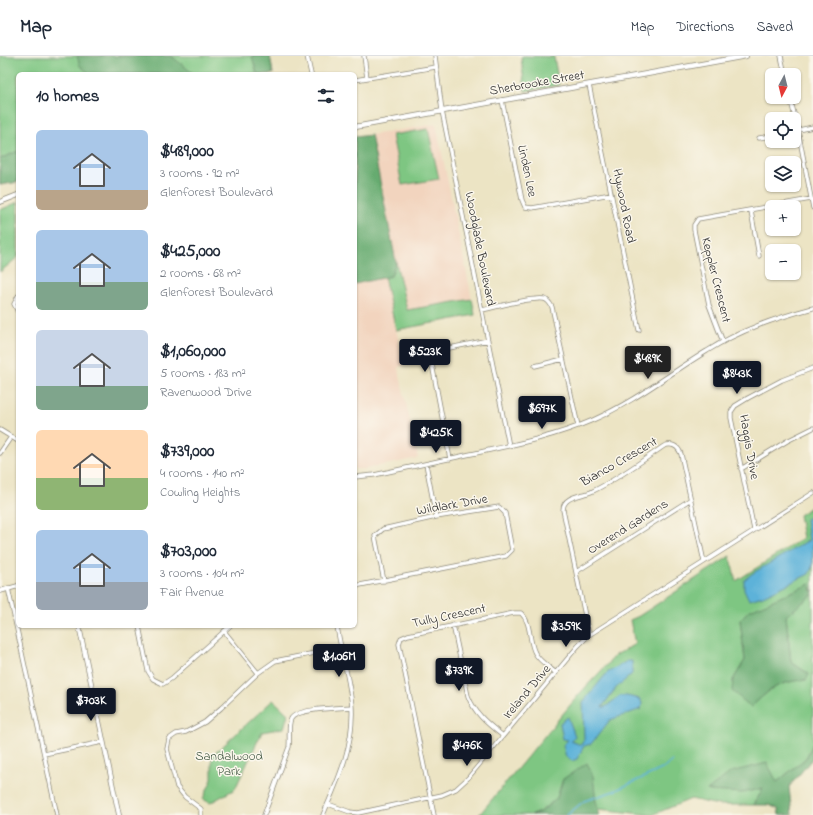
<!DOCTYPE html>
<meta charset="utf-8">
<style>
:root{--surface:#fff;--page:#f6f6f7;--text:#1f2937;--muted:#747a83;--line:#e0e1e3;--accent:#111827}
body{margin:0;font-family:"Indie Flower",sans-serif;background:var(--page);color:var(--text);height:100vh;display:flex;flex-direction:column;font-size:15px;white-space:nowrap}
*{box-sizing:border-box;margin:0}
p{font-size:13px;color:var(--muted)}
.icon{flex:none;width:22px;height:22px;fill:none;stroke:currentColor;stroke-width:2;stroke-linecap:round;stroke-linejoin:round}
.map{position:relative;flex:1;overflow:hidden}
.details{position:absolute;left:16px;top:16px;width:341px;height:556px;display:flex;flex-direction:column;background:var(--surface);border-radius:6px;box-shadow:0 1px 3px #0004}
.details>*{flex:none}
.needle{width:26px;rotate:187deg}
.controls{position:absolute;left:765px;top:12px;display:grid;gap:8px}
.controls a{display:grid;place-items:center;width:36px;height:36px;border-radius:6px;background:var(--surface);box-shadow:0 1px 3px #0004;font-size:20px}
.price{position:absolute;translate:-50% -34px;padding:0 9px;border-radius:4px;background:var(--accent);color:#fff;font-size:13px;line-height:26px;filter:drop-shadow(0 1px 2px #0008)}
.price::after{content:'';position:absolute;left:50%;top:24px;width:12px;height:9px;margin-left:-6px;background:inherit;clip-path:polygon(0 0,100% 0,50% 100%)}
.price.active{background:#222;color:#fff}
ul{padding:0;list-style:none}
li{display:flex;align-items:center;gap:12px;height:100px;padding:0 20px}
li span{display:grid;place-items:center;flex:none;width:112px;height:80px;border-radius:6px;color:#555}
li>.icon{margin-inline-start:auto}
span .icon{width:48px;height:48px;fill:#fffc;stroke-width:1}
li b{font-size:17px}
h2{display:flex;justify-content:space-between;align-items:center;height:48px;padding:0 20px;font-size:17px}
header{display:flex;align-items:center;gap:24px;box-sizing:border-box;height:56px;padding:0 20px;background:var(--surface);border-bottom:1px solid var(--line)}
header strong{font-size:19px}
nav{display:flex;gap:22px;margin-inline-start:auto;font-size:14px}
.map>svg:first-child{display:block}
</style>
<header>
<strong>Map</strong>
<nav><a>Map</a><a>Directions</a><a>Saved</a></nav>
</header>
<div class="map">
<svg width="813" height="759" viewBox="0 0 813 759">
<rect width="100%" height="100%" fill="#fbf7ec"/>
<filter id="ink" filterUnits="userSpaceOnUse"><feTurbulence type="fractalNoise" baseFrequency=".025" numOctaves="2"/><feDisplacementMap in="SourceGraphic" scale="8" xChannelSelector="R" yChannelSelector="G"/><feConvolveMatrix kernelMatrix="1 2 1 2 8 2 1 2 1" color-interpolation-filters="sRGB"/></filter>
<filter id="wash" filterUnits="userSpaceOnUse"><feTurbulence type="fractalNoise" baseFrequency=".012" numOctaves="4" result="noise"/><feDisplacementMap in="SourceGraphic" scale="16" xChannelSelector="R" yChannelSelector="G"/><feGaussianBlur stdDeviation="0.9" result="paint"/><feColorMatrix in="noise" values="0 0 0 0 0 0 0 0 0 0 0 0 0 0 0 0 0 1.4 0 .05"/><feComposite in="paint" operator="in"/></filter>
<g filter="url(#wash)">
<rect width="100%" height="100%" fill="#ece4c4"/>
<path fill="#f2d4be" d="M 436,68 L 472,243 L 407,254 L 396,206 L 371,79 Z
M 384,221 L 404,309 L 398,311 L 418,402 L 365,413 L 355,413 L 355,228 Z"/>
<path fill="#7ec682" stroke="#547856" d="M 0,0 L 270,0 L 273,18 L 18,18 L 18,126 L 0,129 Z
M 524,0 L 554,1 L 559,29 L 525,35 L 521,1 Z
M 428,73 L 439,123 L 402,129 L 392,79 Z
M 18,146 L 18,201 L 0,216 L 0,154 Z
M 396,206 L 407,254 L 472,243 L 475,259 L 396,274 L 384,221 L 391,220 Z
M 813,450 L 813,536 L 810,528 L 749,555 L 740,564 L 745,604 L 733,624 L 751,651 C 770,633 779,625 806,624 L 809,618 L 791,606 L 786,560 L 813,538 L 813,688 L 806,702 L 777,726 L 708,735 L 743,736 L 763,732 L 754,749 L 718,749 L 691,743 L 652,759 L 598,753 L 596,746 L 563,723 L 557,742 L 541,755 L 532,759 L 479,759 L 581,636 L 616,599 L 635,588 L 630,564 L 639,560 L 730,500 L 736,525 L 803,482 L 799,459 Z
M 273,644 L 288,658 L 284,672 L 262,676 L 235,733 L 210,747 L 203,743 L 212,723 L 212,700 Z"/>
<path fill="#66ab70" stroke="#486b4e" d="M 77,0 L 171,0 L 194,18 L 90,18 L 80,10 Z
M 252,0 L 270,0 L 273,18 L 257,18 Z
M 371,79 L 396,206 L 391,220 L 355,228 L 355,81 Z
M 18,95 L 18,126 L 0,129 L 0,103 Z
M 810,528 L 813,538 L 786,560 L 791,606 L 809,618 L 806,624 C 779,625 770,633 751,651 L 732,635 L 733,624 L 745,604 L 740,564 L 748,555 Z
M 813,688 L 813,702 L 789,731 L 792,759 L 779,759 L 778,753 L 769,749 L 754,749 L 763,732 L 743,737 L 707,735 L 731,716 L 767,707 L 777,726 L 806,702 Z
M 587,707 L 593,720 L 596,746 L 599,759 L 532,759 L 542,755 L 557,742 L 563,723 Z"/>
<path fill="#5db2d9" stroke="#446e82" d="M 813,460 L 813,509 L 809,518 L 763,540 L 749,544 L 744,533 L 744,524 L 753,517 L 809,484 L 806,463 Z
M 627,605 L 632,605 L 632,618 L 616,632 L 602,651 L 605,651 L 620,640 L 627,640 L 640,643 L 642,647 L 641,653 L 610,664 L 591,688 L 584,690 L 577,703 L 572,705 L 566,701 L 563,689 L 568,684 L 563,683 L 560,667 L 568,661 L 575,680 L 571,685 L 581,689 L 584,683 L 583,646 L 607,617 Z"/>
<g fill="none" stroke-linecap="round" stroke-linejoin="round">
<path stroke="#5db2d9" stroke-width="1.5" d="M 567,759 L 584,745 L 614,735 L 664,712 L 672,705"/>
</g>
</g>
<g filter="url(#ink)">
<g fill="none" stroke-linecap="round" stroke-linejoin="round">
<g stroke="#8c8878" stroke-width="5">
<path id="minor" d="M 307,0 L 311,18
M 364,0 L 367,22
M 435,0 L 442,55 L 509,390
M 781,0 L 785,19
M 355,24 L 436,11
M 589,29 L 639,274
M 790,41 L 798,74 L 813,152
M 502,44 L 522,144 L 525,151 L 532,152 L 611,138
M 794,75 L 813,71
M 759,82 L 772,80
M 751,155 L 759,200
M 18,240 L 14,248 L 18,256
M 482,254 C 497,251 530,241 544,243 C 548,244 550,247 552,251 L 578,370
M 723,286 L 709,249 L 694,174 L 694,169 L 698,163 L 811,143
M 535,310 L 563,303
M 0,374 L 18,385
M 0,397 L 11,381
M 450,403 L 431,303 L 435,295 L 488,284
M 426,408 L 436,461
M 741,413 L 787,385 L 813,372
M 355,421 L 374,419 C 406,412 439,405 471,398 C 513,389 554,381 593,364 C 634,346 669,318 707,295 C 740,274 776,262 813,252
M 754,474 L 731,362 L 731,356 L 735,350 L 748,342 L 782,324 L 813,312
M 576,516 L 691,443
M 355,530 L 506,500 L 512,494 L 505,457 L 499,451 L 436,461 L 383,473 L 375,480 L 384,525
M 8,532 L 57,759
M 453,569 L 468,640 C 475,658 488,668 503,680
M 139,570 L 148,615 L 153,623 L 163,628 L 172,622 L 230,570
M 224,575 L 258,617
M 589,579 L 563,454 C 563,440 581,440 591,436 C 615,425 642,405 664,390 C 672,387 678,390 681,398 L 704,506
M 44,698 L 103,686
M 328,748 L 350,756 L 358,757 L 442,739 L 456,733 L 468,722 L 578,590 L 589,579 L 813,437
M 201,759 L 201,753 L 185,741 L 177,731 L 167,693 L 169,683 L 176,678 L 186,676 L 205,666 L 221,652 L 258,617 L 275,605 L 340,592
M 264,759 L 289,691 C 290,683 288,668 291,663 C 296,652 340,652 352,651
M 323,759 C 338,724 354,690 352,651 C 350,624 341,597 337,570
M 434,759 L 399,588 L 401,582 L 408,579 L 514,557 L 521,557 C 532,567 528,584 535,597 C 539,605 549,611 556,617"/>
</g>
<g stroke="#8c8878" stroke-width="5.5">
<path id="tertiary" d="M 0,535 L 18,530
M 79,570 L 119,759"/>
</g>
<g stroke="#8c8878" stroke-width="6">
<path id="secondary" d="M 355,71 L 746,0
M 0,146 L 18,139"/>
</g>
<use href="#minor" stroke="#fff" stroke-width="3.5"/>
<use href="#tertiary" stroke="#fff" stroke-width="4"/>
<use href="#secondary" stroke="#fff" stroke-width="4.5"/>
</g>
</g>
<g text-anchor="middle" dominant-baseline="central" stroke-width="3" stroke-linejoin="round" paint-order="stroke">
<g font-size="13" fill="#2b2b2b" stroke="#fbf7ec">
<text transform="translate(537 27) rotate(-10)">Sherbrooke Street</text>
<text transform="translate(527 115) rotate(78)">Linden Lee</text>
<text transform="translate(624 150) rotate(79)">Hywood Road</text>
<text transform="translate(480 193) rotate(79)">Woodglade Boulevard</text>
<text transform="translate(716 224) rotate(76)">Keppler Crescent</text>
<text transform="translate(749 391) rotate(80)">Haggis Drive</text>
<text transform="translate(619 406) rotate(-30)">Bianco Crescent</text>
<text transform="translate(452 449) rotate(-10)">Wildlark Drive</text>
<text transform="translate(628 471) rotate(-32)">Overend Gardens</text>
<text transform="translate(449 560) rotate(-12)">Tully Crescent</text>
<text transform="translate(527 636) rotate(-50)">Ireland Drive</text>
</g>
<g font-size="13" fill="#445a45" stroke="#fbf7ec">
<text x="229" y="700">Sandalwood<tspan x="229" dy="15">Park</tspan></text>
</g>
</g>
</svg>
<div class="controls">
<a><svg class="needle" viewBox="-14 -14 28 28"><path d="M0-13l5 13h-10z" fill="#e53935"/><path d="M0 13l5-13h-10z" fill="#747a83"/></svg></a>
<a><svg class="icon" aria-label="locate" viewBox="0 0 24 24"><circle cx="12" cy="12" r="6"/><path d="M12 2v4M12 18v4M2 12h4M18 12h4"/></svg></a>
<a><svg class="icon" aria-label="layers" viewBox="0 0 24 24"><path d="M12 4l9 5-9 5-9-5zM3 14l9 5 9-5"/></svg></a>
<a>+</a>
<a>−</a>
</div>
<b class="price" style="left:425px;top:317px">$523K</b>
<b class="price active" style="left:648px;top:324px">$489K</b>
<b class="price" style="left:737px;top:339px">$843K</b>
<b class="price" style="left:542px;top:374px">$697K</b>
<b class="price" style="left:436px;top:398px">$425K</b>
<b class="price" style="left:566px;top:592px">$359K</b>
<b class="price" style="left:339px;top:622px">$1.06M</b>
<b class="price" style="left:459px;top:636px">$739K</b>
<b class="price" style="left:91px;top:666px">$703K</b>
<b class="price" style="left:467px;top:711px">$476K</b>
<section class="details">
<h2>10 homes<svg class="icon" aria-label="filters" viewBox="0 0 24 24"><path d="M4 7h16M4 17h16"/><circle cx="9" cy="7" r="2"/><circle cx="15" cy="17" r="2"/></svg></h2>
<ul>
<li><span style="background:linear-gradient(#a9c7e8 75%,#b9a48a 0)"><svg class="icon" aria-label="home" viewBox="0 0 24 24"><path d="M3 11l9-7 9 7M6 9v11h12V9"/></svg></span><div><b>$489,000</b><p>3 rooms · 92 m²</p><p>Glenforest Boulevard</p></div></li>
<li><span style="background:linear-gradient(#a9c7e8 65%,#7fa58c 0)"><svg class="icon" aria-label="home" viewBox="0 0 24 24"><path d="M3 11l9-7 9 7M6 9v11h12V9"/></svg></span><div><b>$425,000</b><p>2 rooms · 68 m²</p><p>Glenforest Boulevard</p></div></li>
<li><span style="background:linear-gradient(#c9d6e8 70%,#7fa58c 0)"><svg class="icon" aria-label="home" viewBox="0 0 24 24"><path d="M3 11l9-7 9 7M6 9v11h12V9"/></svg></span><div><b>$1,060,000</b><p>5 rooms · 183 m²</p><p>Ravenwood Drive</p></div></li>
<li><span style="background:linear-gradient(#ffd9b3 60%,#8fb573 0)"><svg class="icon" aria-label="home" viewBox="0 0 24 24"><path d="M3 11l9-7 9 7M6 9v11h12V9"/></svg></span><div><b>$739,000</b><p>4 rooms · 140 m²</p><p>Cowling Heights</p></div></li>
<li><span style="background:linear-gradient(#a9c7e8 65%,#9aa5b1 0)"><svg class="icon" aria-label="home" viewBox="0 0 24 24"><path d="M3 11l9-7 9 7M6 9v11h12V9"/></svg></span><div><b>$703,000</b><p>3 rooms · 104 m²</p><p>Fair Avenue</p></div></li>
</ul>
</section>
</div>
